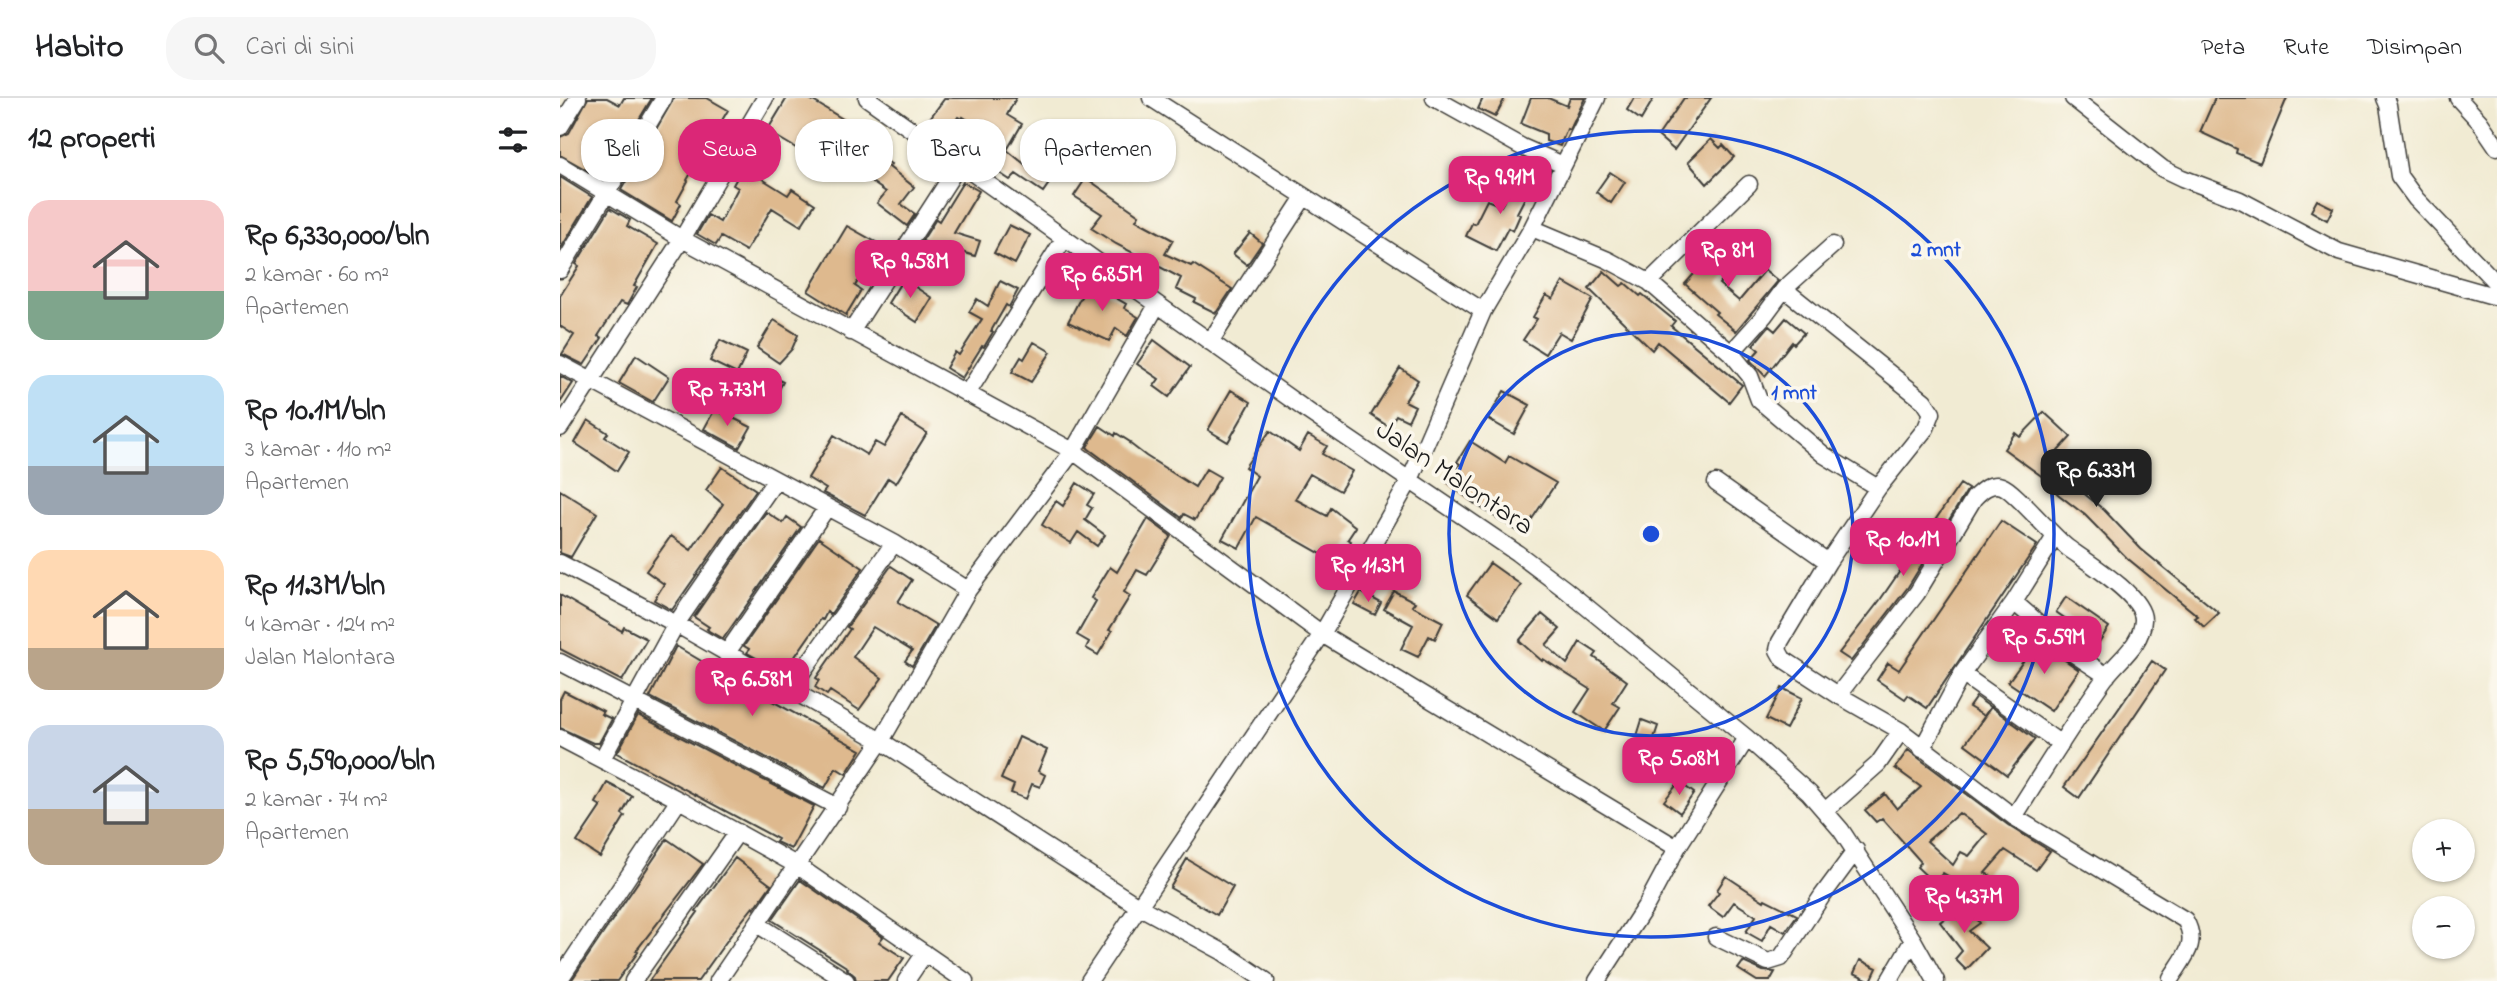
<!DOCTYPE html>
<html lang="id">
<meta charset="utf-8">
<style>
:root{--surface:#fff;--page:#f6f6f6;--text:#202124;--muted:#757577;--line:#e0e0e0;--accent:#db2777}
body{margin:0;font-family:"Indie Flower",sans-serif;background:var(--page);color:var(--text);height:100vh;display:flex;flex-direction:column;font-size:26px;white-space:nowrap}
*{box-sizing:border-box;margin:0}
p{font-size:23px;color:var(--muted)}
.icon{flex:none;width:38px;height:38px;fill:none;stroke:currentColor;stroke-width:2;stroke-linecap:round;stroke-linejoin:round}
.map{position:relative;flex:1;overflow:hidden}
.sheet{display:flex;flex-direction:column;background:var(--surface);width:560px}
.sheet>*{flex:none}
.hud{position:absolute;left:21px;top:21px;width:665px;height:63px;display:flex;gap:14px}
.tools{position:absolute;left:1852px;top:721px;display:grid;gap:14px}
.tools a{display:grid;place-items:center;width:63px;height:63px;border-radius:50%;background:var(--surface);box-shadow:0 2px 5px #0004;font-size:35px}
.price{position:absolute;translate:-50% -60px;padding:0 16px;border-radius:14px;background:var(--accent);color:#fff;font-size:23px;line-height:46px;filter:drop-shadow(0 2px 4px #0008)}
.price::after{content:'';position:absolute;left:50%;top:42px;width:21px;height:16px;margin-left:-10px;background:inherit;clip-path:polygon(0 0,100% 0,50% 100%)}
.price.on{background:#222;color:#fff}
ul{padding:0;list-style:none}
li{display:flex;align-items:center;gap:21px;height:175px;padding:0 28px}
li span{display:grid;place-items:center;flex:none;width:196px;height:140px;border-radius:21px;color:#555}
li>.icon{margin-inline-start:auto}
span .icon{width:84px;height:84px;fill:#fffc;stroke-width:1}
li b{font-size:30px}
h2{display:flex;justify-content:space-between;align-items:center;height:84px;padding:0 28px;font-size:30px}
.chip{padding:0 24px;border-radius:28px;background:var(--surface);box-shadow:0 2px 5px #0004;font-size:24px;line-height:63px}
.chip.on{background:var(--accent);color:#fff}
header{display:flex;align-items:center;gap:42px;box-sizing:border-box;height:98px;padding:0 35px;background:var(--surface);border-bottom:2px solid var(--line)}
header strong{font-size:33px}
nav{display:flex;gap:38px;margin-inline-start:auto;font-size:24px}
.search{width:490px;height:63px;background:var(--page);display:flex;align-items:center;gap:18px;box-sizing:border-box;padding:0 24px;border-radius:28px;color:var(--muted);font-size:26px}
main{display:flex;flex:1;min-height:0}
.map>svg:first-child{display:block}
</style>
<header>
<strong>Habito</strong>
<div class="search"><svg class="icon" aria-label="search" viewBox="0 0 24 24"><circle cx="10" cy="10" r="6"/><path d="M15 15l6 6"/></svg>Cari di sini</div>
<nav><a>Peta</a><a>Rute</a><a>Disimpan</a></nav>
</header>
<main>
<section class="sheet">
<h2>12 properti<svg class="icon" aria-label="filters" viewBox="0 0 24 24"><path d="M4 7h16M4 17h16"/><circle cx="9" cy="7" r="2"/><circle cx="15" cy="17" r="2"/></svg></h2>
<ul>
<li><span style="background:linear-gradient(#f6c9c9 65%,#7fa58c 0)"><svg class="icon" aria-label="home" viewBox="0 0 24 24"><path d="M3 11l9-7 9 7M6 9v11h12V9"/></svg></span><div><b>Rp 6,330,000/bln</b><p>2 kamar · 60 m²</p><p>Apartemen</p></div></li>
<li><span style="background:linear-gradient(#bfe0f5 65%,#9aa5b1 0)"><svg class="icon" aria-label="home" viewBox="0 0 24 24"><path d="M3 11l9-7 9 7M6 9v11h12V9"/></svg></span><div><b>Rp 10.1M/bln</b><p>3 kamar · 110 m²</p><p>Apartemen</p></div></li>
<li><span style="background:linear-gradient(#ffd9b3 70%,#b9a48a 0)"><svg class="icon" aria-label="home" viewBox="0 0 24 24"><path d="M3 11l9-7 9 7M6 9v11h12V9"/></svg></span><div><b>Rp 11.3M/bln</b><p>4 kamar · 124 m²</p><p>Jalan Malontara</p></div></li>
<li><span style="background:linear-gradient(#c9d6e8 60%,#b9a48a 0)"><svg class="icon" aria-label="home" viewBox="0 0 24 24"><path d="M3 11l9-7 9 7M6 9v11h12V9"/></svg></span><div><b>Rp 5,590,000/bln</b><p>2 kamar · 74 m²</p><p>Apartemen</p></div></li>
</ul>
</section>
<div class="map">
<svg width="1937" height="883" viewBox="0 0 1937 883">
<rect width="100%" height="100%" fill="#fbf7ec"/>
<filter id="ink" filterUnits="userSpaceOnUse"><feTurbulence type="fractalNoise" baseFrequency=".0143" numOctaves="2"/><feDisplacementMap in="SourceGraphic" scale="14" xChannelSelector="R" yChannelSelector="G"/><feConvolveMatrix kernelMatrix="1 2 1 2 8 2 1 2 1" color-interpolation-filters="sRGB"/></filter>
<filter id="wash" filterUnits="userSpaceOnUse"><feTurbulence type="fractalNoise" baseFrequency=".00686" numOctaves="4" result="noise"/><feDisplacementMap in="SourceGraphic" scale="28" xChannelSelector="R" yChannelSelector="G"/><feGaussianBlur stdDeviation="1.57" result="paint"/><feColorMatrix in="noise" values="0 0 0 0 0 0 0 0 0 0 0 0 0 0 0 0 0 1.4 0 .05"/><feComposite in="paint" operator="in"/></filter>
<g filter="url(#wash)">
<rect width="100%" height="100%" fill="#f1ebd3"/>
<g id="blocks">
<path fill="#deb98e" fill-rule="evenodd" d="M 28,0 L 47,0 L 60,7 L 64,0 L 92,0 L 43,81 L 0,57 L 0,39 L 9,35 Z
M 114,0 L 147,0 L 168,12 L 127,82 L 128,83 L 117,103 L 121,106 L 112,123 L 61,92 Z
M 227,0 L 248,0 L 306,35 L 308,33 L 322,40 L 310,62 L 276,44 L 263,66 L 207,33 Z
M 385,0 L 456,0 L 447,17 L 462,26 L 447,52 L 473,73 L 482,59 L 499,71 L 483,94 L 456,76 L 450,82 L 420,62 L 434,38 L 403,19 L 402,21 L 398,19 L 385,38 L 367,24 Z
M 923,0 L 945,0 L 935,19 L 918,11 Z
M 971,0 L 988,0 L 1007,8 L 1010,0 L 1025,0 L 1010,32 L 1007,31 L 1000,48 L 986,43 L 986,36 L 961,26 Z
M 1074,0 L 1094,0 L 1081,22 L 1067,12 Z
M 1124,0 L 1151,0 L 1114,52 L 1098,38 Z
M 1655,0 L 1727,0 L 1700,65 L 1676,55 L 1677,51 L 1640,34 Z
M 590,36 L 605,45 L 596,63 L 579,50 Z
M 1151,41 L 1160,50 L 1163,47 L 1174,59 L 1147,86 L 1128,64 Z
M 320,59 L 331,66 L 329,69 L 354,89 L 341,106 L 355,116 L 347,128 L 317,105 L 326,94 L 306,80 Z
M 974,66 L 989,72 L 981,88 L 966,77 Z
M 183,69 L 228,97 L 232,91 L 255,106 L 241,128 L 212,110 L 186,153 L 161,139 L 156,147 L 137,136 L 148,117 L 160,124 L 178,90 L 173,87 Z
M 1050,74 L 1065,84 L 1051,105 L 1036,94 Z
M 959,76 L 973,84 L 957,115 L 960,117 L 953,133 L 948,130 L 936,153 L 906,138 L 912,125 L 915,126 L 927,102 L 941,108 Z
M 0,79 L 32,99 L 0,152 Z
M 526,80 L 579,117 L 576,122 L 613,142 L 605,156 L 631,168 L 633,166 L 672,191 L 656,215 L 634,204 L 636,201 L 616,191 L 621,180 L 556,146 L 531,130 L 542,116 L 514,98 Z
M 403,84 L 419,93 L 394,135 L 420,143 L 415,158 L 388,150 L 386,154 L 362,143 L 376,121 L 379,123 Z
M 1757,102 L 1773,110 L 1767,122 L 1751,113 Z
M 50,110 L 70,122 L 67,128 L 98,146 L 74,188 L 77,189 L 67,207 L 60,204 L 38,238 L 42,240 L 24,267 L 2,256 L 14,237 L 0,228 L 0,198 L 19,168 L 16,166 Z
M 449,127 L 470,137 L 455,166 L 434,155 Z
M 287,128 L 319,146 L 295,188 L 301,192 L 286,217 L 248,193 Z
M 690,135 L 702,145 L 687,167 L 673,156 Z
M 1159,148 L 1178,163 L 1159,186 L 1179,203 L 1205,172 L 1218,183 L 1176,233 L 1155,216 L 1157,214 L 1125,186 Z
M 1044,173 L 1061,188 L 1065,185 L 1080,198 L 1082,196 L 1115,223 L 1111,228 L 1182,287 L 1169,304 L 1098,244 L 1092,252 L 1029,191 Z
M 343,181 L 372,200 L 357,224 L 328,205 Z
M 530,181 L 546,189 L 544,193 L 566,206 L 564,210 L 578,219 L 567,238 L 556,230 L 549,243 L 508,224 Z
M 440,183 L 458,192 L 449,209 L 446,207 L 431,233 L 433,234 L 424,249 L 422,248 L 402,280 L 386,270 L 395,254 L 399,257 L 422,221 L 409,214 L 417,201 L 428,208 Z
M 1003,184 L 1033,201 L 1011,241 L 999,234 L 985,256 L 963,242 L 977,221 L 973,219 L 986,197 L 993,201 Z
M 1226,220 L 1244,235 L 1234,246 L 1232,244 L 1205,278 L 1190,262 L 1199,252 L 1193,247 L 1209,228 L 1215,233 Z
M 214,222 L 238,237 L 232,251 L 219,265 L 197,250 Z
M 160,242 L 187,255 L 177,276 L 150,263 Z
M 594,242 L 630,269 L 609,299 L 594,288 L 599,281 L 577,266 Z
M 474,244 L 491,254 L 471,284 L 452,274 L 461,259 L 464,261 Z
M 76,257 L 109,279 L 93,304 L 59,285 Z
M 840,270 L 858,282 L 845,303 L 855,308 L 848,323 L 836,317 L 829,329 L 811,317 Z
M 0,278 L 13,285 L 0,305 Z
M 211,278 L 223,284 L 213,303 L 201,297 Z
M 671,292 L 691,304 L 668,344 L 648,332 Z
M 944,293 L 970,307 L 954,336 L 928,321 Z
M 155,311 L 191,329 L 179,350 L 144,331 Z
M 1484,314 L 1511,339 L 1487,365 L 1544,412 L 1581,451 L 1659,515 L 1644,529 L 1635,520 L 1638,518 L 1567,460 L 1525,417 L 1499,397 L 1485,384 L 1487,382 L 1444,351 L 1455,335 L 1460,339 Z
M 342,319 L 367,335 L 336,385 L 328,380 L 305,417 L 263,395 L 266,391 L 248,380 L 274,337 L 307,357 L 315,344 L 324,349 Z
M 28,322 L 48,335 L 45,339 L 69,354 L 57,373 L 15,345 Z
M 540,328 L 555,338 L 556,335 L 570,344 L 569,345 L 586,358 L 635,389 L 646,371 L 660,379 L 635,422 L 624,416 L 622,420 L 529,351 L 527,349 Z
M 710,333 L 739,353 L 748,337 L 767,348 L 762,356 L 792,373 L 780,393 L 750,376 L 735,401 L 767,418 L 771,410 L 796,429 L 788,441 L 791,443 L 779,466 L 696,419 L 679,450 L 662,441 L 697,378 L 685,369 Z
M 910,343 L 945,365 L 949,358 L 996,385 L 962,436 L 915,406 L 887,384 L 900,366 L 897,364 Z
M 162,369 L 196,392 L 112,512 L 94,502 L 104,486 L 86,473 L 111,438 L 131,452 L 163,406 L 146,392 Z
M 517,385 L 534,396 L 527,407 L 532,410 L 525,422 L 545,437 L 537,448 L 518,434 L 511,445 L 482,427 L 496,403 L 503,408 Z
M 1400,386 L 1408,391 L 1348,489 L 1291,563 L 1279,555 L 1320,502 Z
M 0,392 L 37,415 L 11,459 L 0,455 Z
M 206,414 L 223,425 L 227,419 L 241,429 L 163,541 L 149,533 L 147,531 L 149,529 L 134,519 Z
M 588,421 L 611,438 L 587,477 L 577,472 L 564,494 L 570,498 L 549,532 L 552,533 L 538,557 L 526,550 L 529,544 L 517,537 L 536,503 L 531,500 L 550,469 L 557,474 Z
M 1441,423 L 1477,447 L 1367,610 L 1348,597 L 1345,601 L 1317,582 L 1328,565 L 1339,572 Z
M 259,440 L 303,470 L 270,517 L 267,514 L 263,522 L 261,521 L 234,560 L 237,563 L 227,577 L 187,555 L 189,551 L 184,548 Z
M 930,465 L 961,487 L 938,520 L 907,497 Z
M 331,468 L 352,482 L 338,504 L 376,527 L 352,568 L 345,563 L 352,553 L 313,529 L 293,559 L 322,580 L 299,612 L 270,593 L 267,597 L 255,589 L 259,582 L 256,580 L 279,547 L 290,531 L 287,529 Z
M 834,493 L 855,504 L 852,508 L 883,524 L 875,541 L 869,538 L 858,559 L 841,551 L 853,527 L 824,511 Z
M 801,494 L 821,505 L 815,517 L 794,506 Z
M 0,497 L 62,533 L 64,529 L 87,541 L 62,583 L 0,551 Z
M 1506,499 L 1549,529 L 1539,544 L 1496,514 Z
M 982,516 L 1000,531 L 986,547 L 1007,566 L 1020,544 L 1037,555 L 1034,559 L 1067,583 L 1053,605 L 1060,609 L 1044,633 L 1015,614 L 1030,591 L 983,561 L 982,563 L 959,543 Z
M 1478,543 L 1519,572 L 1491,613 L 1448,584 Z
M 116,548 L 170,580 L 182,584 L 186,578 L 217,596 L 212,603 L 301,652 L 286,676 L 276,670 L 265,690 L 90,599 Z
M 1592,563 L 1605,572 L 1519,700 L 1504,689 Z
M 1222,590 L 1242,600 L 1226,631 L 1206,621 Z
M 4,593 L 43,613 L 41,616 L 52,621 L 39,645 L 33,645 L 0,630 L 0,601 Z
M 1416,599 L 1430,609 L 1424,618 L 1409,609 Z
M 1431,609 L 1475,641 L 1447,677 L 1405,646 Z
M 78,617 L 254,708 L 231,751 L 216,744 L 218,741 L 57,655 Z
M 1082,622 L 1098,628 L 1093,643 L 1077,638 Z
M 459,639 L 487,652 L 478,673 L 485,677 L 480,689 L 472,686 L 466,701 L 451,695 L 454,687 L 441,681 Z
M 1348,652 L 1448,727 L 1490,753 L 1476,772 L 1445,752 L 1425,775 L 1431,778 L 1420,797 L 1383,775 L 1374,785 L 1357,769 L 1361,764 L 1322,720 L 1316,724 L 1305,712 L 1325,696 L 1337,711 L 1361,689 L 1335,670 ZM 1399,715 L 1427,736 L 1409,758 L 1401,754 L 1393,767 L 1367,743 Z
M 1119,684 L 1134,695 L 1120,715 L 1104,703 Z
M 47,685 L 72,698 L 62,716 L 65,718 L 40,759 L 17,744 L 41,708 L 36,705 Z
M 107,741 L 143,766 L 76,853 L 78,854 L 57,883 L 11,883 Z
M 175,760 L 211,787 L 194,811 L 193,809 L 173,834 L 138,883 L 89,883 L 138,814 L 136,813 Z
M 627,761 L 673,789 L 657,817 L 610,790 Z
M 1166,778 L 1204,803 L 1205,801 L 1237,817 L 1225,834 L 1211,826 L 1202,843 L 1186,834 L 1196,818 L 1174,804 L 1163,819 L 1148,808 L 1159,794 L 1157,792 Z
M 240,782 L 323,839 L 319,844 L 344,860 L 328,883 L 296,883 L 295,878 L 287,871 L 288,870 L 212,822 Z
M 1405,805 L 1420,825 L 1409,833 L 1427,850 L 1406,872 L 1395,861 L 1402,853 L 1380,824 Z
M 1300,862 L 1317,870 L 1311,883 L 1294,875 Z
M 1183,864 L 1203,873 L 1215,874 L 1210,883 L 1197,883 L 1178,871 Z"/>
</g>
</g>
<g filter="url(#ink)">
<use href="#blocks" fill-opacity="0" stroke="#3c3b37" stroke-width="2"/>
<g fill="none" stroke-linecap="round" stroke-linejoin="round">
<g stroke="#3c3b37" stroke-width="19">
<path id="minor" d="M 307,0 L 749,314 L 957,455 L 1006,492 L 1187,640 L 1249,695 L 1281,732 L 1353,842 L 1376,883
M 591,0 L 923,213
M 874,0 L 962,49 L 1003,67
M 1513,0 L 1603,71 L 1622,80 L 1680,102 L 1779,154 L 1937,199
M 1825,0 L 1828,7 L 1839,78 L 1856,101 L 1937,186
M 1898,0 L 1920,24 L 1937,49
M 0,29 L 18,0
M 0,67 L 122,141 L 513,353 L 762,536 L 850,382 L 923,213 L 972,130 L 1037,0
M 972,130 L 1048,162 L 1089,184 L 1171,255 L 1190,278 L 1199,302 L 1264,357 L 1318,390
M 0,172 L 104,0
M 1089,184 L 1189,86
M 1224,191 L 1364,303 L 1372,315 L 1366,330 L 1318,390 L 1268,464 L 1220,544 L 1218,552 L 1223,561 L 1278,597 L 1341,633 L 1454,719 L 1625,822 C 1639,846 1624,859 1611,880
M 291,234 L 400,65
M 650,244 L 744,99
M 1171,255 L 1204,218 L 1224,191 L 1273,147
M 0,266 L 334,445 L 408,492
M 407,296 L 504,141
M 0,330 L 122,141 L 205,0
M 1156,385 L 1268,464
M 0,465 L 116,526 L 321,643 L 578,808 L 663,854 L 706,883
M 1454,504 L 1514,556 L 1547,578
M 166,556 L 266,411
M 0,564 L 278,709
M 1402,576 L 1501,646
M 230,591 L 334,445
M 1278,597 L 1357,495 L 1414,400 C 1421,393 1430,384 1442,388 C 1454,392 1492,438 1508,450 C 1526,463 1584,498 1583,522 C 1582,547 1558,562 1545,580 C 1513,624 1484,672 1454,719
M 0,640 L 119,702 L 238,768 L 405,883
M 1362,651 L 1402,576 L 1454,504 L 1494,440
M 42,661 L 116,526 L 215,383
M 1265,713 L 1318,666 L 1341,633
M 197,826 L 286,883
M 1156,839 L 1208,864 L 1221,860 L 1262,798 L 1296,752
M 0,881 L 119,702
M 73,883 L 178,734
M 158,883 L 321,643 L 408,492 L 513,353 L 597,207
M 346,883 L 365,855
M 529,883 L 762,536 L 1117,750
M 1037,883 L 1087,806 L 1117,750 L 1187,640
M 1329,883 L 1353,842"/>
</g>
<use href="#minor" stroke="#fff" stroke-width="16"/>
</g>
</g>
<g fill="none" stroke="#1d4ed8" stroke-width="3.5">
<circle cx="1091" cy="436" r="202"/>
<circle cx="1091" cy="436" r="403"/>
</g>
<g text-anchor="middle" dominant-baseline="central" stroke-width="7" stroke-linejoin="round" paint-order="stroke">
<g font-size="28" fill="#1c1c1c" stroke="#fbf7ec">
<text transform="translate(894 381) rotate(34)">Jalan Malontara</text>
</g>
</g>
<circle cx="1091" cy="436" r="10" fill="#1d4ed8" stroke="#fbf7ec" stroke-width="3.5"/>
<g font-size="21" text-anchor="middle" font-weight="bold" fill="#1d4ed8" stroke="#fbf7ec" stroke-width="7" stroke-linejoin="round" paint-order="stroke">
<text x="1376" y="158">2 mnt</text>
<text x="1234" y="301">1 mnt</text>
</g>
</svg>
<div class="tools">
<a>+</a>
<a>−</a>
</div>
<b class="price" style="left:940px;top:118px">Rp 9.91M</b>
<b class="price" style="left:1168px;top:191px">Rp 8M</b>
<b class="price" style="left:350px;top:202px">Rp 9.58M</b>
<b class="price" style="left:542px;top:215px">Rp 6.85M</b>
<b class="price" style="left:167px;top:330px">Rp 7.73M</b>
<b class="price on" style="left:1536px;top:411px">Rp 6.33M</b>
<b class="price" style="left:1343px;top:480px">Rp 10.1M</b>
<b class="price" style="left:808px;top:506px">Rp 11.3M</b>
<b class="price" style="left:1484px;top:578px">Rp 5.59M</b>
<b class="price" style="left:192px;top:620px">Rp 6.58M</b>
<b class="price" style="left:1119px;top:699px">Rp 5.08M</b>
<b class="price" style="left:1404px;top:837px">Rp 4.37M</b>
<div class="hud">
<a class="chip">Beli</a>
<a class="chip on">Sewa</a>
<a class="chip">Filter</a>
<a class="chip">Baru</a>
<a class="chip">Apartemen</a>
</div>
</div>
</main>
